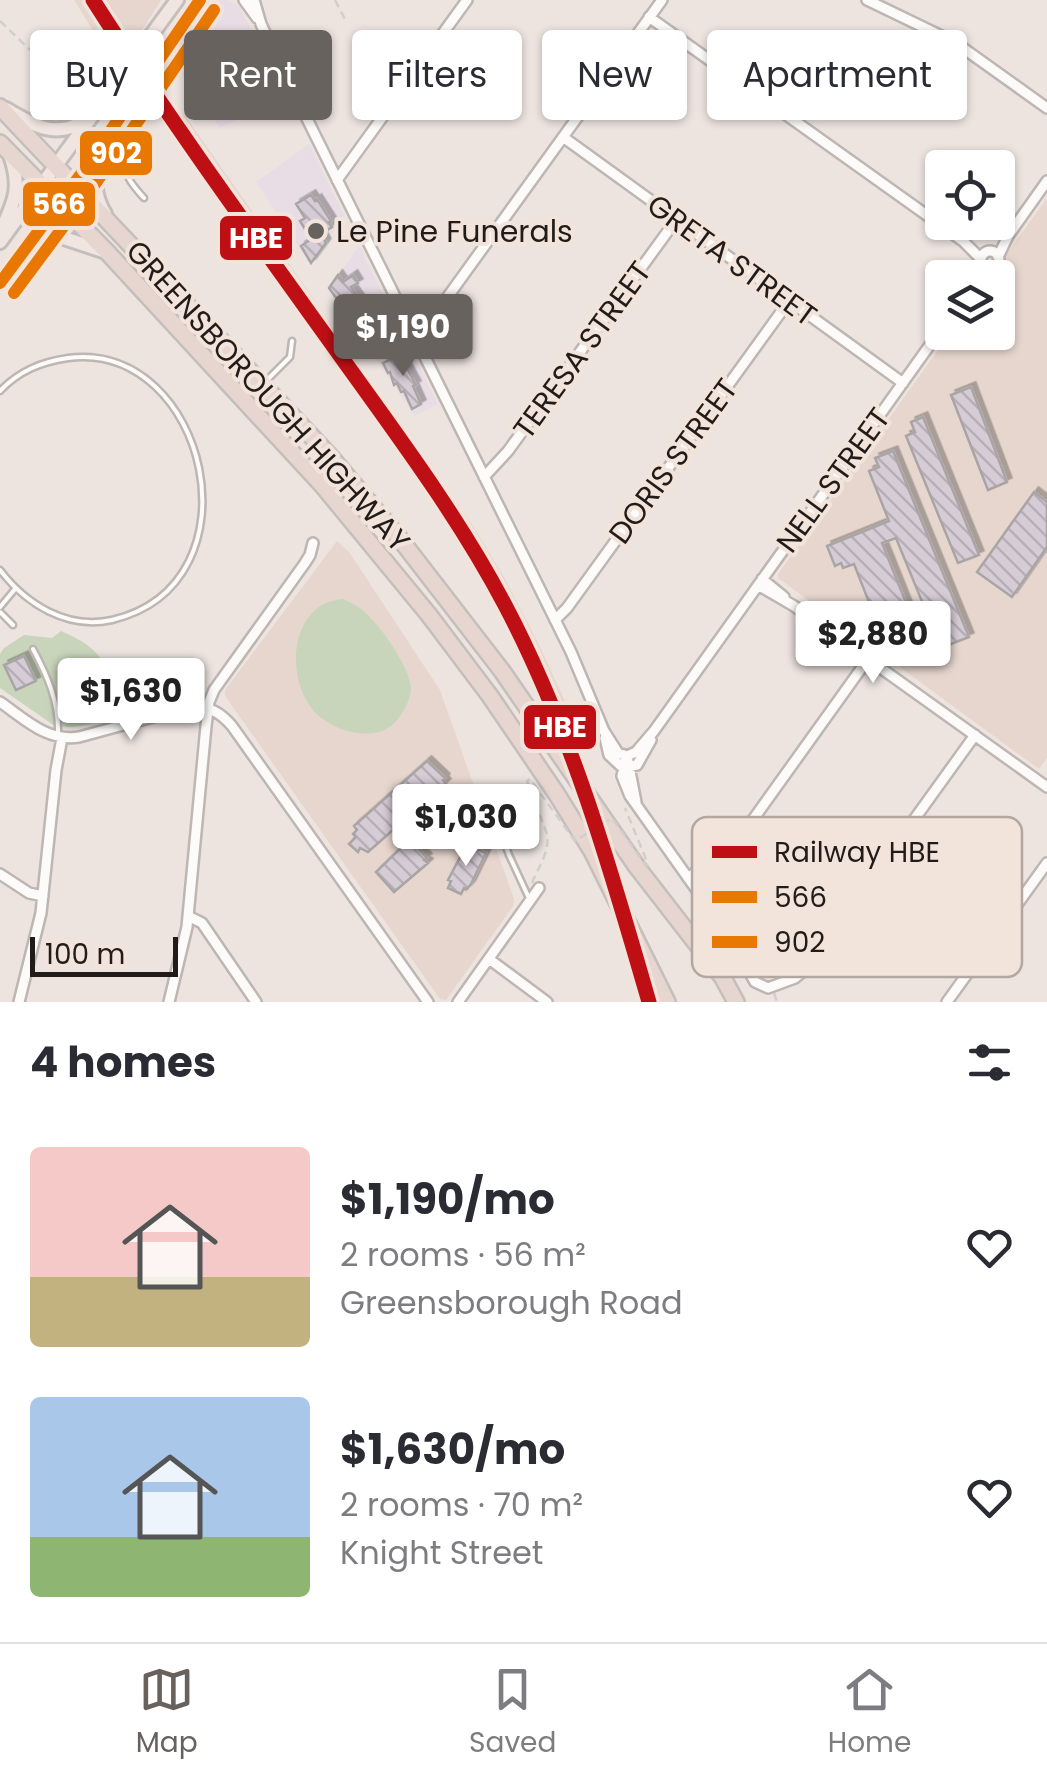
<!DOCTYPE html>
<meta charset="utf-8">
<style>
:root{--surface:#fff;--page:#f7f7f7;--text:#2b2b33;--muted:#7c7c81;--line:#e1e1e2;--accent:#68625f}
body{margin:0;font-family:Poppins,sans-serif;background:var(--page);color:var(--text);height:100vh;display:flex;flex-direction:column;font-size:38px;white-space:nowrap}
*{box-sizing:border-box;margin:0}
p{font-size:32px;color:var(--muted)}
.icon{flex:none;width:55px;height:55px;fill:none;stroke:currentColor;stroke-width:2;stroke-linecap:round;stroke-linejoin:round}
.map{position:relative;height:1002px;overflow:hidden}
.side{display:flex;flex-direction:column;background:var(--surface);flex:1}
.side>*{flex:none}
.hud{position:absolute;left:30px;top:30px;width:988px;height:90px;display:flex;gap:20px}
.controls{position:absolute;left:925px;top:150px;display:grid;gap:20px}
.controls a{display:grid;place-items:center;width:90px;height:90px;border-radius:10px;background:var(--surface);box-shadow:0 2px 8px #0004;font-size:50px}
.scale{position:absolute;left:30px;bottom:25px;width:148px;box-sizing:border-box;padding-left:10px;border:5px solid #211c19;border-top:0;font-size:28px;line-height:35px;white-space:nowrap;color:#211c19;-webkit-text-stroke:8px #f2e3db;paint-order:stroke}
.price{position:absolute;translate:-50% -85px;padding:0 22px;border-radius:10px;background:#fff;color:#222;font-size:32px;line-height:65px;filter:drop-shadow(0 2px 5px #0008)}
.price::after{content:'';position:absolute;left:50%;top:60px;width:30px;height:22px;margin-left:-15px;background:inherit;clip-path:polygon(0 0,100% 0,50% 100%)}
.price.selected{background:var(--accent);color:#fff}
ul{padding:0;list-style:none}
li{display:flex;align-items:center;gap:30px;height:250px;padding:0 30px}
li span{display:grid;place-items:center;flex:none;width:280px;height:200px;border-radius:10px;color:#555}
li>.icon{margin-inline-start:auto}
span .icon{width:120px;height:120px;fill:#fffc;stroke-width:1}
li b{font-size:42px}
h2{display:flex;justify-content:space-between;align-items:center;height:120px;padding:0 30px;font-size:42px}
.pill{padding:0 35px;border-radius:10px;background:var(--surface);box-shadow:0 2px 8px #0004;font-size:35px;line-height:90px}
.pill.selected{background:var(--accent);color:#fff}
.dock{display:flex;justify-content:space-around;align-items:center;height:140px;border-top:2px solid var(--line);background:var(--surface);font-size:28px;color:var(--muted)}
.dock a{display:grid;justify-items:center;gap:5px}
.dock .selected{color:var(--accent)}
.map>svg:first-child{display:block}
</style>
<div class="map">
<svg width="1047" height="1002" viewBox="0 0 1047 1002">
<defs>
<pattern id="building-back-hatch" width="6" height="6" patternUnits="userSpaceOnUse" patternTransform="scale(2.5)"><rect width="6" height="6" fill="#d6ccd6"/><path d="M-1 5l2 2M0 0l6 6M5-1l2 2" fill="none" stroke="#b7afb7"/></pattern>
<filter id="shadow"><feDropShadow dx="4.5" dy="-4.5" stdDeviation="0" flood-color="#0004"/></filter>
</defs>
<rect width="100%" height="100%" fill="#ede4e0"/>
<path fill="#e9dde5" d="M 213,0 L 228,0 L 240,7 L 285,96 L 220,128 L 171,58 L 179,50 L 201,8 Z
M 309,144 L 345,217 L 310,264 L 256,182 Z
M 359,246 L 438,404 L 415,416 L 328,289 Z"/>
<path fill="#e6d6ce" d="M 74,0 L 161,0 L 136,40 L 110,58 Z
M 184,114 L 473,526 L 505,579 L 537,641 L 565,701 L 584,749 L 570,754 L 562,742 L 532,669 L 471,556 L 439,502 L 170,123 Z
M 1047,198 L 1047,758 L 1039,769 L 778,578 L 778,574 L 950,333 L 998,332 L 998,278 L 990,277 Z
M 337,541 L 349,552 L 440,690 L 514,899 L 513,906 L 446,1000 L 440,999 L 225,696 L 225,690 Z"/>
<path fill="#c8d5bb" d="M 343,599 C 345,600 356,605 357,606 C 376,618 410,666 411,689 C 411,696 407,704 404,710 C 398,720 392,727 382,731 C 370,735 356,734 344,730 C 330,725 315,716 308,703 C 285,667 294,602 343,599 Z
M 61,631 C 110,652 108,668 115,717 C 94,722 73,732 52,724 L 0,688 L 0,654 L 4,648 L 24,635 L 52,638 Z"/>
<path fill="url(#building-back-hatch)" stroke="#aaa5a5" stroke-width="2.5" filter="url(#shadow)" d="M 242,56 L 250,73 L 227,85 L 218,67 Z
M 311,195 L 315,201 L 317,199 L 331,221 L 329,222 L 332,227 L 321,234 L 326,243 L 311,263 L 301,246 L 311,239 L 300,221 L 305,218 L 296,204 Z
M 338,275 L 343,282 L 353,275 L 358,283 L 351,287 L 367,310 L 352,320 L 329,288 Z
M 400,355 L 416,385 L 413,386 L 421,404 L 412,409 L 404,391 L 401,392 L 397,383 L 394,385 L 390,372 L 388,373 L 383,363 Z
M 971,387 L 1007,482 L 988,490 L 951,395 Z
M 923,417 L 979,555 L 958,563 L 906,436 L 915,432 L 911,422 Z
M 893,451 L 969,637 L 941,648 L 896,538 L 882,543 L 919,635 L 887,648 L 854,564 L 843,568 L 841,563 L 835,566 L 827,546 L 889,521 L 869,471 L 879,467 L 875,458 Z
M 1034,492 L 1047,502 L 1047,547 L 1012,597 L 977,572 Z
M 24,656 L 36,681 L 16,690 L 4,665 Z
M 427,761 L 445,778 L 443,780 L 446,783 L 368,852 L 360,848 L 358,852 L 349,844 L 356,837 L 353,834 L 357,830 L 354,826 Z
M 410,839 L 427,858 L 424,860 L 428,863 L 394,892 L 376,872 Z
M 467,844 L 486,853 L 471,884 L 467,889 L 464,888 L 461,894 L 448,888 L 451,881 L 448,880 Z"/>
<g fill="none" stroke-linecap="round" stroke-linejoin="round">
<g stroke="#bdb6b3" stroke-width="9">
<path id="lane" d="M 219,96 L 257,75 L 239,36
M 117,127 L 132,143 C 125,174 122,174 144,198
M 266,381 L 290,357 L 292,341
M 0,391 C 19,371 41,362 68,358 C 207,340 264,584 112,620 C 67,630 26,604 0,570
M 0,607 L 15,589
M 0,612 L 13,625
M 33,649 C 47,675 59,702 58,733
M 488,795 L 509,855 L 528,896"/>
</g>
<g stroke="#bdb6b3" stroke-width="14">
<path id="street" d="M 244,0 L 257,18
M 254,0 L 261,24 L 273,50 L 571,652 L 604,731 L 618,753 L 627,756 L 636,802
M 867,0 L 956,43 L 1047,108
M 649,17 L 963,241 L 981,259
M 563,137 L 903,383
M 337,180 L 467,0
M981 260a9 9 0 1 1 18 0a9 9 0 1 1-18 0Z
M 998,257 L 1008,236 L 1047,181
M 415,336 L 436,313 L 662,0
M 484,477 L 508,451 L 676,220
M 762,579 L 784,597
M 758,585 L 794,606 L 1047,787
M 555,620 L 567,608 L 789,301
M 0,702 C 25,719 47,742 79,737 L 190,707 C 209,706 220,712 232,726 L 428,1002
M 605,738 L 609,755 L 623,768 L 637,765 L 651,740
M 627,756 L 636,752 L 654,731 L 942,328
M 625,761 L 622,776 L 630,796 L 730,937 L 755,982 L 768,988 L 795,978 L 808,967 L 975,735
M 0,874 L 29,893 L 43,896
M 688,878 L 737,842 L 868,659
M 188,916 L 202,923 L 256,1002
M 489,959 L 547,1002
M 19,1002 L 41,913 L 56,770 L 62,738
M 169,1002 L 187,927 L 206,726 L 209,702 L 214,690 L 305,563 L 310,555 L 313,543
M 458,1002 L 539,888
M 947,1002 L 1047,863"/>
</g>
<g stroke="#c4bfbd" stroke-width="18">
<path id="primary" d="M 6,109 C 33,125 55,139 84,121
M 101,152 C 94,175 92,193 105,214
M 0,233 C 14,202 22,189 10,155
M 0,242 L 177,0
M 31,244 L 61,237 L 106,252
M 0,283 L 81,174 L 200,0"/>
</g>
<g stroke="#c4bfbd" stroke-width="20">
<path id="highway" d="M 0,107 L 329,455 L 400,539 L 502,671 L 637,867 L 723,978 L 736,1002
M 0,143 L 108,253 L 323,486 L 429,615 L 490,696 L 556,793 L 592,851 L 667,1002"/>
</g>
<path stroke="#d1cfcd" stroke-width="2.5" stroke-dasharray="8 5" stroke-linecap="butt" d="M 335,0 L 347,23
M 0,21 L 49,68 L 62,68 L 84,54 L 92,56 L 97,68 C 91,82 77,91 74,105 L 80,112
M 532,883 C 538,867 550,853 547,834
M 774,993 L 777,1002"/>
<use href="#lane" stroke="#fcfbfa" stroke-width="4"/>
<use href="#street" stroke="#fcfbfa" stroke-width="9"/>
<use href="#primary" stroke="#f0e5e0" stroke-width="12"/>
<use href="#highway" stroke="#e7d6cf" stroke-width="15"/>
<path stroke="#d1cfcd" stroke-width="2.5" stroke-dasharray="8 5" stroke-linecap="butt" d="M 547,834 L 527,781 L 530,779 L 575,841 L 612,818 L 646,866 L 648,864 L 625,808"/>
<g stroke="#f2e3db" stroke-width="20">
<path id="bus-1" d="M 0,283 L 81,174 L 200,0"/>
</g>
<g stroke="#f2e3db" stroke-width="20">
<path id="bus-2" d="M 14,293 L 95,184 L 214,10"/>
</g>
<use href="#bus-1" stroke="#e97802" stroke-width="12"/>
<use href="#bus-2" stroke="#e97802" stroke-width="12"/>
<g stroke="#f2e3db" stroke-width="22">
<path id="rail-1" d="M 93,0 C 169,119 252,233 334,347 C 394,431 457,514 505,605 C 571,730 610,867 649,1002"/>
</g>
<use href="#rail-1" stroke="#be1014" stroke-width="15"/>
</g>
<circle fill="#68625f" stroke="#f2e3db" stroke-width="4" cx="316" cy="231" r="10"/>
<g text-anchor="middle" dominant-baseline="central" stroke-width="8" stroke-linejoin="round" paint-order="stroke">
<g font-size="30" fill="#211c19" stroke="#f2e3db" text-anchor="start">
<text x="336" y="231">Le Pine Funerals</text>
</g>
<g font-size="30" fill="#211c19" stroke="#f2e3db">
<text transform="translate(732 260) rotate(36)">GRETA STREET</text>
<text transform="translate(582 350) rotate(-54)">TERESA STREET</text>
<text transform="translate(268 396) rotate(48)">GREENSBOROUGH HIGHWAY</text>
<text transform="translate(673 461) rotate(-54)">DORIS STREET</text>
<text transform="translate(833 480) rotate(-54)">NELL STREET</text>
</g>
</g>
<rect x="692" y="817" width="330" height="160" rx="15" fill="#f2e3db" stroke="#b3a7a1" stroke-width="2.5"/>
<rect x="712" y="846" width="45" height="12" fill="#be1014"/>
<rect x="712" y="891" width="45" height="12" fill="#e97802"/>
<rect x="712" y="936" width="45" height="12" fill="#e97802"/>
<g font-size="28" fill="#211c19">
<text x="774" y="862">Railway HBE</text>
<text x="774" y="907">566</text>
<text x="774" y="952">902</text>
</g>
<g stroke="#f2e3db" stroke-width="4">
<rect x="78" y="129" width="76" height="48" rx="10" fill="#e97802"/>
<rect x="21" y="180" width="76" height="48" rx="10" fill="#e97802"/>
<rect x="218" y="214" width="76" height="48" rx="10" fill="#be1014"/>
<rect x="522" y="703" width="76" height="48" rx="10" fill="#be1014"/>
</g>
<g font-size="28" text-anchor="middle" font-weight="bold" fill="#fff">
<text x="116" y="163">902</text>
<text x="59" y="214">566</text>
<text x="256" y="248">HBE</text>
<text x="560" y="737">HBE</text>
</g>
</svg>
<div class="controls">
<a><svg class="icon" aria-label="locate" viewBox="0 0 24 24"><circle cx="12" cy="12" r="6"/><path d="M12 2v4M12 18v4M2 12h4M18 12h4"/></svg></a>
<a><svg class="icon" aria-label="layers" viewBox="0 0 24 24"><path d="M12 4l9 5-9 5-9-5zM3 14l9 5 9-5"/></svg></a>
</div>
<div class="scale">100 m</div>
<b class="price selected" style="left:403px;top:379px">$1,190</b>
<b class="price" style="left:873px;top:686px">$2,880</b>
<b class="price" style="left:131px;top:743px">$1,630</b>
<b class="price" style="left:466px;top:869px">$1,030</b>
<div class="hud">
<a class="pill">Buy</a>
<a class="pill selected">Rent</a>
<a class="pill">Filters</a>
<a class="pill">New</a>
<a class="pill">Apartment</a>
</div>
</div>
<section class="side">
<h2>4 homes<svg class="icon" aria-label="filters" viewBox="0 0 24 24"><path d="M4 7h16M4 17h16"/><circle cx="9" cy="7" r="2"/><circle cx="15" cy="17" r="2"/></svg></h2>
<ul>
<li><span style="background:linear-gradient(#f6c9c9 65%,#c2b280 0)"><svg class="icon" aria-label="home" viewBox="0 0 24 24"><path d="M3 11l9-7 9 7M6 9v11h12V9"/></svg></span><div><b>$1,190/mo</b><p>2 rooms · 56 m²</p><p>Greensborough Road</p></div><svg class="icon" aria-label="heart" viewBox="0 0 24 24"><path d="M12 20l-8-8c-3-5 5-10 8-4 3-6 11-1 8 4z"/></svg></li>
<li><span style="background:linear-gradient(#a9c7e8 70%,#8fb573 0)"><svg class="icon" aria-label="home" viewBox="0 0 24 24"><path d="M3 11l9-7 9 7M6 9v11h12V9"/></svg></span><div><b>$1,630/mo</b><p>2 rooms · 70 m²</p><p>Knight Street</p></div><svg class="icon" aria-label="heart" viewBox="0 0 24 24"><path d="M12 20l-8-8c-3-5 5-10 8-4 3-6 11-1 8 4z"/></svg></li>
</ul>
</section>
<nav class="dock">
<a class="selected"><svg class="icon" aria-label="map" viewBox="0 0 24 24"><path d="M3 6l6-2 6 2 6-2v14l-6 2-6-2-6 2zM9 4v14M15 6v14"/></svg>Map</a>
<a><svg class="icon" aria-label="saved" viewBox="0 0 24 24"><path d="M7 4h10v16l-5-4-5 4z"/></svg>Saved</a>
<a><svg class="icon" aria-label="home" viewBox="0 0 24 24"><path d="M3 11l9-7 9 7M6 9v11h12V9"/></svg>Home</a>
</nav>
